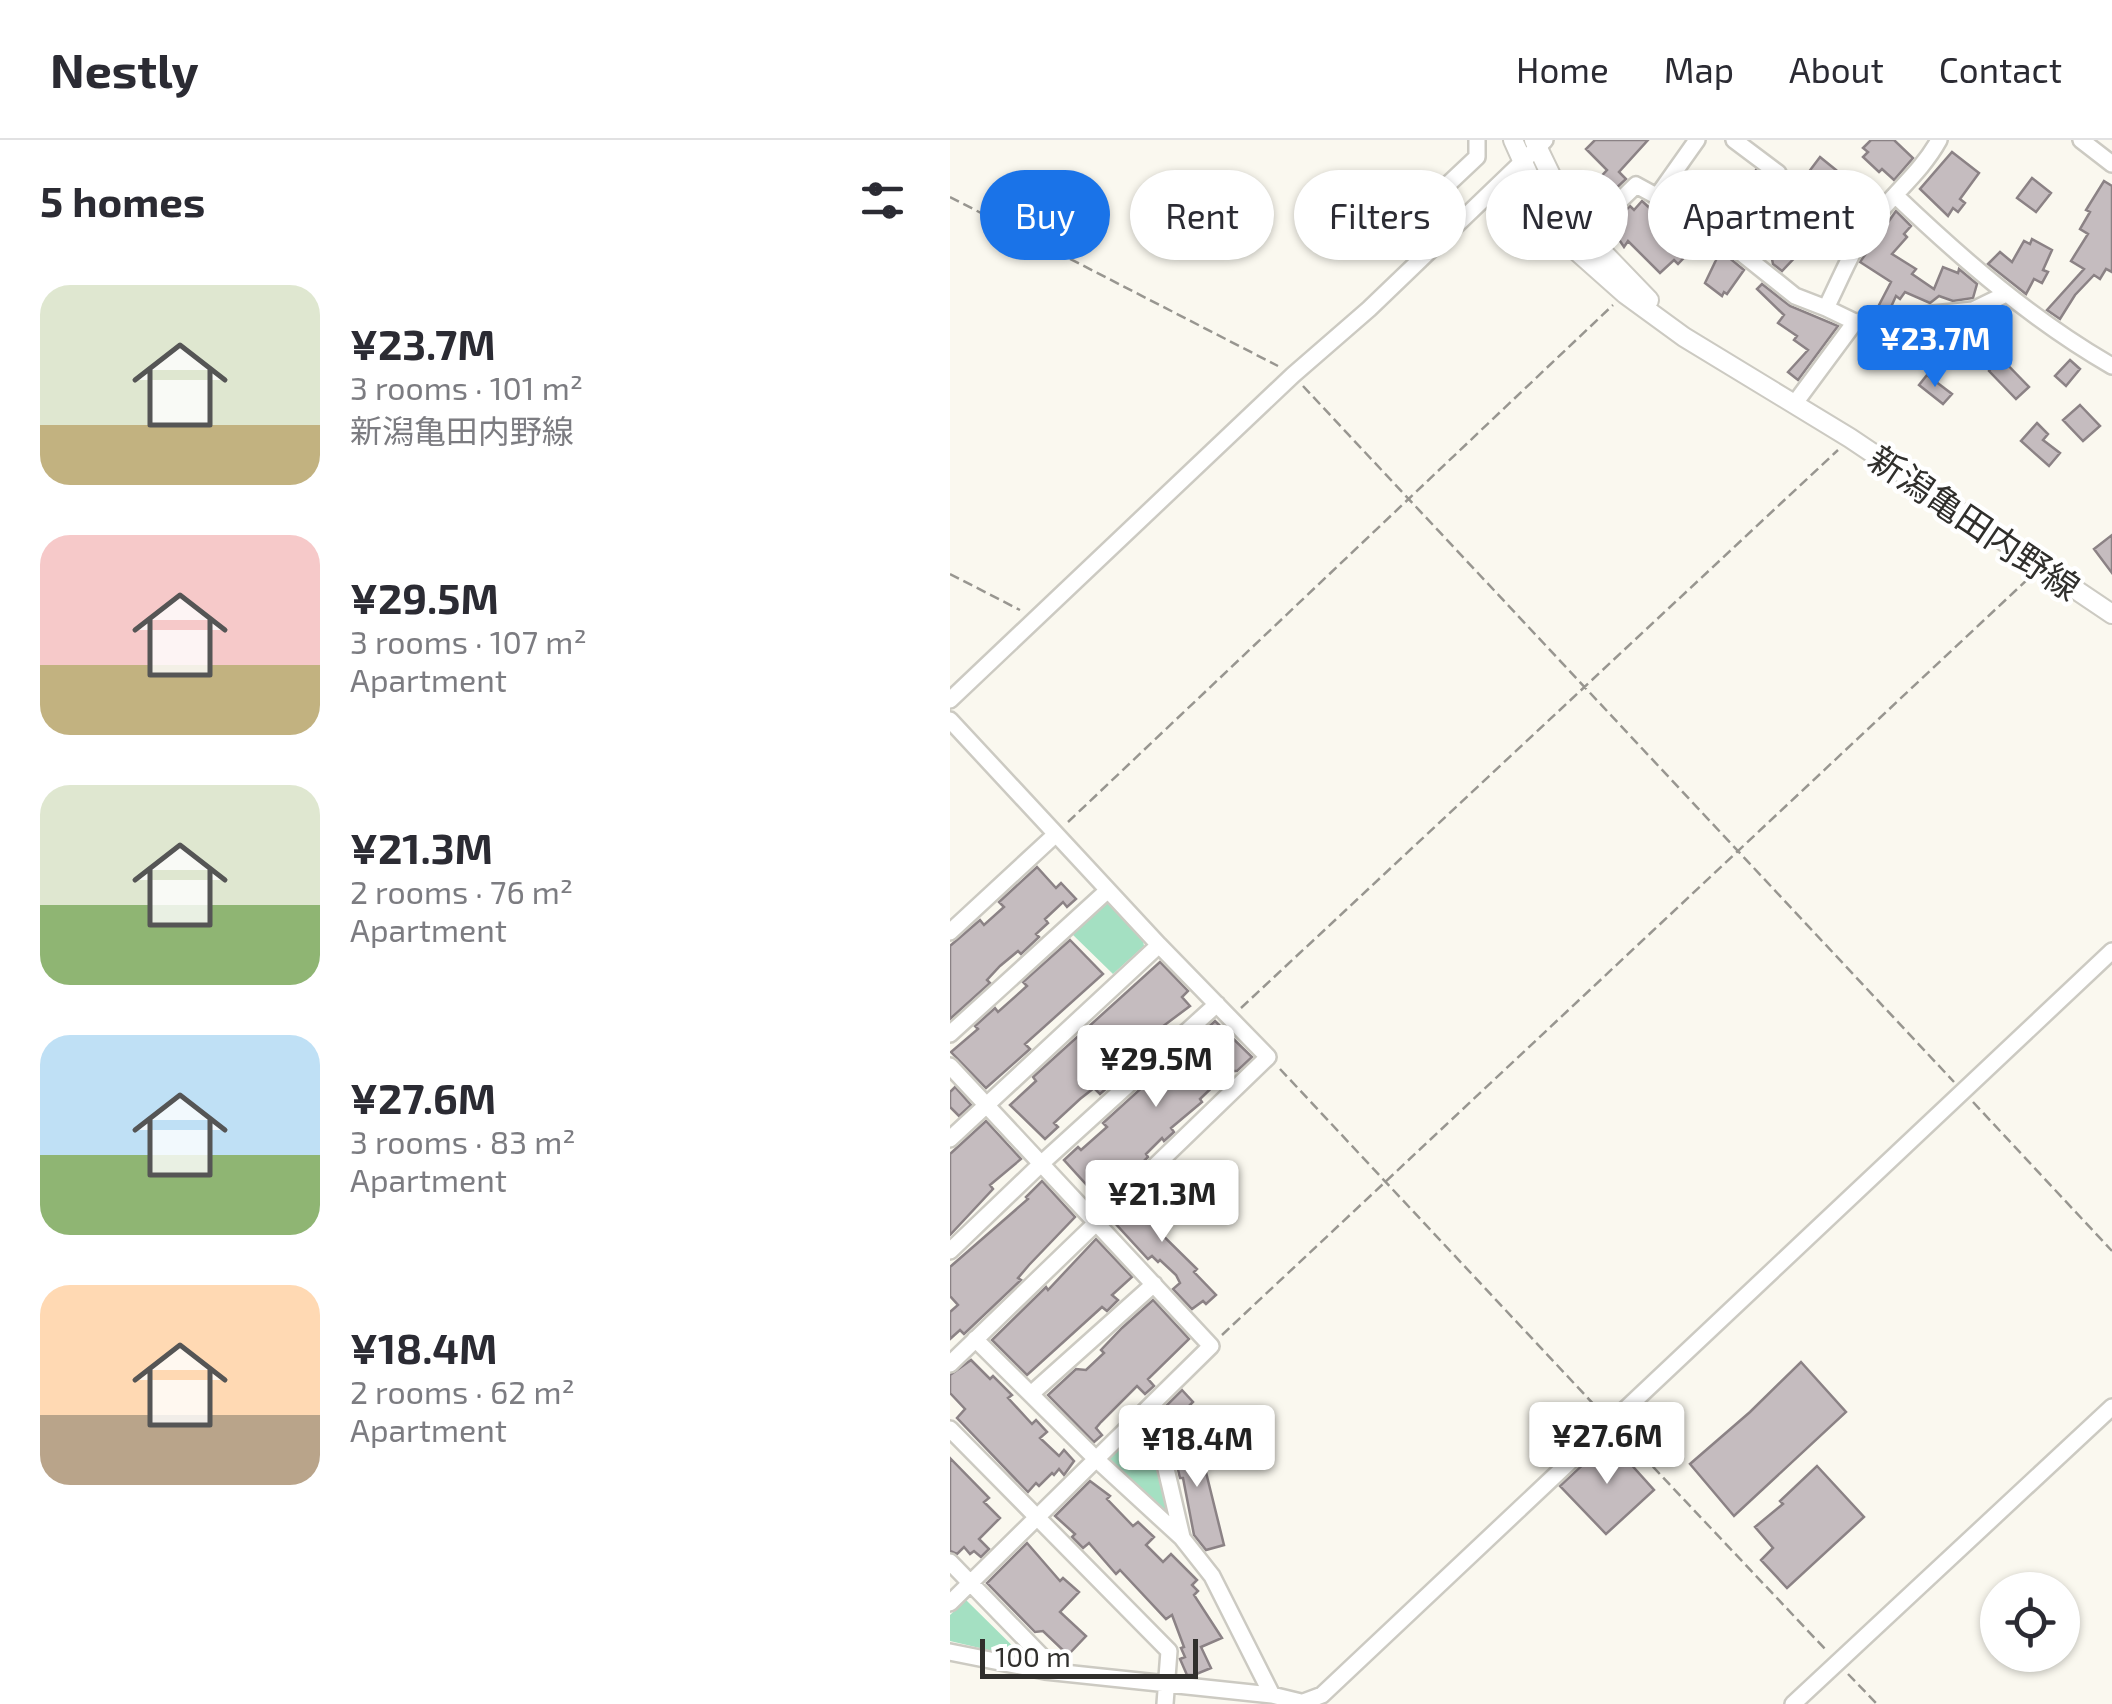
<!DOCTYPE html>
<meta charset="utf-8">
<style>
:root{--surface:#fff;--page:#f7f7f7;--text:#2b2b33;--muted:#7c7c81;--line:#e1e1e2;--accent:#1a73e8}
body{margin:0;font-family:"Exo 2","Noto Sans JP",sans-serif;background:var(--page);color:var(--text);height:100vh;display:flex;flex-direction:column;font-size:38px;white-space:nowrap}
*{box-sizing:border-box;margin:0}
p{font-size:32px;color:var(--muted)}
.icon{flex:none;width:55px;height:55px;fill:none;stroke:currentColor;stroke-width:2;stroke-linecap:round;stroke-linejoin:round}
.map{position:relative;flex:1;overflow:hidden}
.details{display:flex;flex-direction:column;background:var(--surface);width:950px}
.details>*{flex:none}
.top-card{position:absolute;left:30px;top:30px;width:950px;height:90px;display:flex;gap:20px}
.tools{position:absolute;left:1030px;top:1432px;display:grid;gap:20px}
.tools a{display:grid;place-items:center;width:100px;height:100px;border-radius:50%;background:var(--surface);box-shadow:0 2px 8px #0004;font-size:50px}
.scale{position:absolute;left:30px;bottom:25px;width:218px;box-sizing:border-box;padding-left:10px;border:5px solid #302f2c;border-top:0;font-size:28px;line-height:35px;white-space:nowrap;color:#302f2c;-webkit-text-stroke:8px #fff;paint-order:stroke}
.price{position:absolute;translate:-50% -85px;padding:0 22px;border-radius:10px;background:#fff;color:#222;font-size:32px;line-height:65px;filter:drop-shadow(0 2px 5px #0008)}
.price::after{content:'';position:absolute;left:50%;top:60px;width:30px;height:22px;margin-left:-15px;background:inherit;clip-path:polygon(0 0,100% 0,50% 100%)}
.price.current{background:var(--accent);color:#fff}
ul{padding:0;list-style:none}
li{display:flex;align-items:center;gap:30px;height:250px;padding:0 40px}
li span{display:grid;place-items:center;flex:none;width:280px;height:200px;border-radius:30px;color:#555}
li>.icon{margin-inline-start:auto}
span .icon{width:120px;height:120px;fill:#fffc;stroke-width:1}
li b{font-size:42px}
h2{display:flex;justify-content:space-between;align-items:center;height:120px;padding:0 40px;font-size:42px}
.tag{padding:0 35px;border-radius:45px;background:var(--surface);box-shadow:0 2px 8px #0004;font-size:35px;line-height:90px}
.tag.current{background:var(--accent);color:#fff}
header{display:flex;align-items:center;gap:60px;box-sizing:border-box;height:140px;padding:0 50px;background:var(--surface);border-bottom:2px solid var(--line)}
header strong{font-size:48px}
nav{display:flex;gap:55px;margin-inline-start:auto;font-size:35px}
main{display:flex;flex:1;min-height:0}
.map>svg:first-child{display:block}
</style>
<header>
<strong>Nestly</strong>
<nav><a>Home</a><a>Map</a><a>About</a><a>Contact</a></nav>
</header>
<main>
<section class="details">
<h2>5 homes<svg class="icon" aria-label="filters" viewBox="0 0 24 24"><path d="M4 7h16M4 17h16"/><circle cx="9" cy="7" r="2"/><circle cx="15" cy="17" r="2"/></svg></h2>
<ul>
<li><span style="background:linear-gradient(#dfe7d0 70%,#c2b280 0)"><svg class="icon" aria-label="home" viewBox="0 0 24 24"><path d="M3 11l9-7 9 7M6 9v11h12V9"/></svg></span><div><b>¥23.7M</b><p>3 rooms · 101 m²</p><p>新潟亀田内野線</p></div></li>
<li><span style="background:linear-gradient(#f6c9c9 65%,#c2b280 0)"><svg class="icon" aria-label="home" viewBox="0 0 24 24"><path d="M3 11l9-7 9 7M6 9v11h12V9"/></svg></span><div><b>¥29.5M</b><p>3 rooms · 107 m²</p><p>Apartment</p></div></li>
<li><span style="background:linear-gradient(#dfe7d0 60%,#8fb573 0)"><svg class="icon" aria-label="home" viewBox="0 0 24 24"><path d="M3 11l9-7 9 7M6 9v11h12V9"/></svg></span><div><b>¥21.3M</b><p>2 rooms · 76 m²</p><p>Apartment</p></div></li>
<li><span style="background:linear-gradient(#bfe0f5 60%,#8fb573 0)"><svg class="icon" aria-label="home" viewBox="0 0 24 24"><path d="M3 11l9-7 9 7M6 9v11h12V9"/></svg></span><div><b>¥27.6M</b><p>3 rooms · 83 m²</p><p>Apartment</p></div></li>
<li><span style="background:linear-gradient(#ffd9b3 65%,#b9a48a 0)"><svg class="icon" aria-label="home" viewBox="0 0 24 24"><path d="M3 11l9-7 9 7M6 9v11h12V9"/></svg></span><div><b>¥18.4M</b><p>2 rooms · 62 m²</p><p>Apartment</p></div></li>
</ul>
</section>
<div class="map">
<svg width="1162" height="1564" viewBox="0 0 1162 1564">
<rect width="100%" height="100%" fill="#faf8ef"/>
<path fill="#a4e0c2" d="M 158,762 L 193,800 L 194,806 L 163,834 L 121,793 L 152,763 Z
M 194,1285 L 220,1379 L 156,1320 Z
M 16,1460 L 76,1519 L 0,1501 L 0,1475 Z"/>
<path fill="#c5bcbf" stroke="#8b8285" stroke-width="2.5" d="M 645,0 L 698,0 L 669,32 L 676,39 L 661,53 L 657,50 L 654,53 L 645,43 L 657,30 L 636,9 Z
M 921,0 L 944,0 L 963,18 L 944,40 L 932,29 L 929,32 L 913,17 L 918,12 L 913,8 Z
M 1002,12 L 1029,33 L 1010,59 L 1015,63 L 1008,72 L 1003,68 L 998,76 L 970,49 Z
M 870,17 L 886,30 L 882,35 L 885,38 L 870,54 L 852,41 Z
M 806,30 L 816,38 L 776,86 L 768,80 Z
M 1082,38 L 1101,53 L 1086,72 L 1067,58 Z
M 1154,41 L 1162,46 L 1162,132 L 1156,129 L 1150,139 L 1144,135 L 1125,155 L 1110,179 L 1097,170 L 1134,129 L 1121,121 L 1138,94 L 1130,89 L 1140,72 L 1136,70 Z
M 835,51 L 829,62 L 859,89 L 864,83 L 873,90 L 862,103 L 866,107 L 858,115 L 852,110 L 832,131 L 823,124 L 821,114 L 815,109 L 825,97 L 812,86 L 817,80 L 813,77 Z
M 692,61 L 734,100 L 744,89 L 794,130 L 777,154 L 774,152 L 772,156 L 755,143 L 766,120 L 747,104 L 728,124 L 724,120 L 710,133 L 678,101 L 674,107 L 660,86 L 680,66 L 684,70 Z
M 946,71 L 961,86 L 954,94 L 957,97 L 942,114 L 966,129 L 962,134 L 984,149 L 993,127 L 1008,133 L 1009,129 L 1027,144 L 1023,158 L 1003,161 L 989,156 L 980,163 L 955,152 L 950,159 L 946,156 L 941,167 L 928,167 L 941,142 L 910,122 Z
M 1082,99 L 1102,110 L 1093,130 L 1098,132 L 1092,143 L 1084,139 L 1076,154 L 1038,124 L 1050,112 L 1062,122 L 1074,101 L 1080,104 Z
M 812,144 L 840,166 L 888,186 L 848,240 L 838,232 L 858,210 L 844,200 L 847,196 L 828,183 L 834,175 L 807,149 Z
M 1048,215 L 1079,247 L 1066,259 L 1039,231 L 1042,227 L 1039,224 Z
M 1120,220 L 1130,229 L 1116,246 L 1105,236 Z
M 977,235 L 1002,254 L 993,264 L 969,245 Z
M 1130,265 L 1150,286 L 1133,301 L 1113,280 Z
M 1087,283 L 1098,294 L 1093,300 L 1110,313 L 1099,326 L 1071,301 Z
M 1162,395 L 1162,433 L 1144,409 Z
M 87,727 L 106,748 L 111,743 L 126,759 L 117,767 L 113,762 L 95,779 L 98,783 L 86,794 L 89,797 L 71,814 L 68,811 L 50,826 L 37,840 L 40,843 L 0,879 L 0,806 L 30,780 L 34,785 L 54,767 L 49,762 Z
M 120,800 L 153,834 L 75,904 L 80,909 L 36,948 L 1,912 L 28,889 L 25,886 L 45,868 L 48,872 L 77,846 L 73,842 Z
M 210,822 L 238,851 L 232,857 L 240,866 L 208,890 L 206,887 L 166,921 L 170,925 L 163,932 L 168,938 L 150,954 L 144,948 L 130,959 L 104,983 L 108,987 L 95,999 L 60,965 L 86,941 L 83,937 Z
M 265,881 L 302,917 L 287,931 L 279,931 L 250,959 L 252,962 L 221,988 L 224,992 L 214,1001 L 212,998 L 196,1014 L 198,1017 L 190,1025 L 188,1022 L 154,1051 L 158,1056 L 148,1066 L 139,1056 L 143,1052 L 114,1020 L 128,1007 L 131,1010 L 157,987 L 153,983 Z
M 5,947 L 21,965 L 9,976 L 0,967 L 0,952 Z
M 36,981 L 71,1019 L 40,1045 L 43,1049 L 0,1095 L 0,1014 Z
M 206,1040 L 221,1055 L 196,1079 L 247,1129 L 244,1132 L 266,1155 L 256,1164 L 253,1161 L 242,1169 L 223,1149 L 230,1143 L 226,1135 L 210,1120 L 208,1122 L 202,1116 L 198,1119 L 164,1082 Z
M 92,1041 L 125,1077 L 79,1125 L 68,1138 L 71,1140 L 14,1194 L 10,1190 L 0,1199 L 0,1172 L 8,1165 L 0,1156 L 0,1127 L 78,1059 L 76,1057 Z
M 146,1099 L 182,1137 L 162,1155 L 168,1160 L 157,1171 L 152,1167 L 77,1235 L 42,1200 L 96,1147 L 98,1150 Z
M 203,1160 L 239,1199 L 198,1239 L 204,1246 L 195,1254 L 187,1246 L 151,1282 L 146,1288 L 152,1295 L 144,1302 L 98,1255 L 126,1229 L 136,1230 L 154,1213 L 151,1210 L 172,1188 Z
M 21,1220 L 40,1239 L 43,1236 L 62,1255 L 58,1258 L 82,1284 L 86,1280 L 97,1292 L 90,1298 L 109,1316 L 114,1310 L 124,1321 L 114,1335 L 109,1329 L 104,1335 L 102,1333 L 89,1346 L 86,1343 L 78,1352 L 7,1278 L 15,1269 L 0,1253 L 0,1235 Z
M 851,1222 L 896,1272 L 784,1376 L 740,1324 L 800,1272 Z
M 232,1250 L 243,1262 L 232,1273 L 235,1276 L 225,1287 L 215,1277 L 213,1269 Z
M 242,1290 L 246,1304 L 249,1304 L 274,1405 L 256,1410 L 244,1395 L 233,1338 L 230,1338 L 220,1295 Z
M 659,1300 L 704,1350 L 656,1394 L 610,1346 Z
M 0,1318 L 39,1358 L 34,1362 L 50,1378 L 29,1399 L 39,1409 L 31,1417 L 24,1411 L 20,1414 L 14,1407 L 7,1414 L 0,1411 Z
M 867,1326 L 914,1377 L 837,1448 L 811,1420 L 823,1408 L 805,1387 L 833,1364 L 830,1361 Z
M 140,1341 L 160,1356 L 157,1359 L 183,1386 L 188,1382 L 204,1397 L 196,1405 L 213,1422 L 221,1414 L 247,1440 L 242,1445 L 248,1451 L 244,1455 L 272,1498 L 251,1507 L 261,1528 L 244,1535 L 237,1535 L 230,1519 L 235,1517 L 231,1508 L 234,1507 L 222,1475 L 216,1479 L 170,1430 L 166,1434 L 139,1403 L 133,1408 L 122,1397 L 125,1394 L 105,1376 Z
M 77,1403 L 110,1441 L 113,1438 L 129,1452 L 110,1472 L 136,1496 L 118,1515 L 93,1491 L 85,1492 L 37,1443 Z"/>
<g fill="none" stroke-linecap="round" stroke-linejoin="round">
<g stroke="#cccac2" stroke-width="20">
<path id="minor" d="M 1131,0 L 1162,24
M 708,55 L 747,0
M 945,55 C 1012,119 1082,180 1162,226
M 649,81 L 686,45 L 750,80 L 845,156 L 876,168
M 777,103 L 830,39 L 828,33 L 784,0
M 484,108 L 459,81 L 527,17 L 527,0
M 905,182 L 1023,170 L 1056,154
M 845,263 L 905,182 L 876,168 C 891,138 903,106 924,79 C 945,52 972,31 989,0
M 0,560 L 343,235 L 419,169 L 595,0
M 0,580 L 209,805 L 318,917 L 0,1224
M 0,792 L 106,694
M 0,894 L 158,750
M 0,926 L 261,1206 L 0,1463
M 0,999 L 209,805
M 0,1111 L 93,1022 L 267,864
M 25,1199 L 146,1319 L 232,1398 L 262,1436 L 322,1555
M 81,1254 L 204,1144
M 201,1265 L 232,1397
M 0,1289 L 219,1511 L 215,1564
M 0,1422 L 107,1532
M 0,1512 L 95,1531 L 322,1555 L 359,1564
M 356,1561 L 372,1555 L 1162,811
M 843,1564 L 1162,1267"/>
</g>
<g stroke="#cccac2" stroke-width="22">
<path id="major" d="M 563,0 L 604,91 L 675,154 L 734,197 L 900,298 L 1162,474
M 584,0 L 623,81 L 699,160"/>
</g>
<path stroke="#989690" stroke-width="2.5" stroke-dasharray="10 5" stroke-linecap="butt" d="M 0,57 L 328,226
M 353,246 L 1004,942
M 0,434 L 70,470
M 118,682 L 663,165
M 291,868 L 888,310
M 330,929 L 649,1270
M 1023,962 L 1162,1111
M 272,1195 L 1080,437
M 672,1294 L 876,1510
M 898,1534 L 927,1564"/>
<use href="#minor" stroke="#fff" stroke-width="15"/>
<use href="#major" stroke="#fff" stroke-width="18"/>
</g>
<g text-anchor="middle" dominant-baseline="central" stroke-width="9" stroke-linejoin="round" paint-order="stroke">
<g font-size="35" fill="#302f2c" stroke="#fff">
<text transform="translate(1025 382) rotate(34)">新潟亀田内野線</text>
</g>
</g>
</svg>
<div class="tools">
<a><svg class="icon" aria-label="locate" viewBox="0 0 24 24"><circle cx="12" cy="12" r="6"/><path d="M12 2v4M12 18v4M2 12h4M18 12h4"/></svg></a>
</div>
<div class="scale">100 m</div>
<b class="price current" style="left:985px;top:250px">¥23.7M</b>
<b class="price" style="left:206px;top:970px">¥29.5M</b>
<b class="price" style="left:212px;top:1105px">¥21.3M</b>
<b class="price" style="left:657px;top:1347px">¥27.6M</b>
<b class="price" style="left:247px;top:1350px">¥18.4M</b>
<div class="top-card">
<a class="tag current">Buy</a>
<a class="tag">Rent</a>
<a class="tag">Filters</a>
<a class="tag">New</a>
<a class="tag">Apartment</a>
</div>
</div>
</main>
